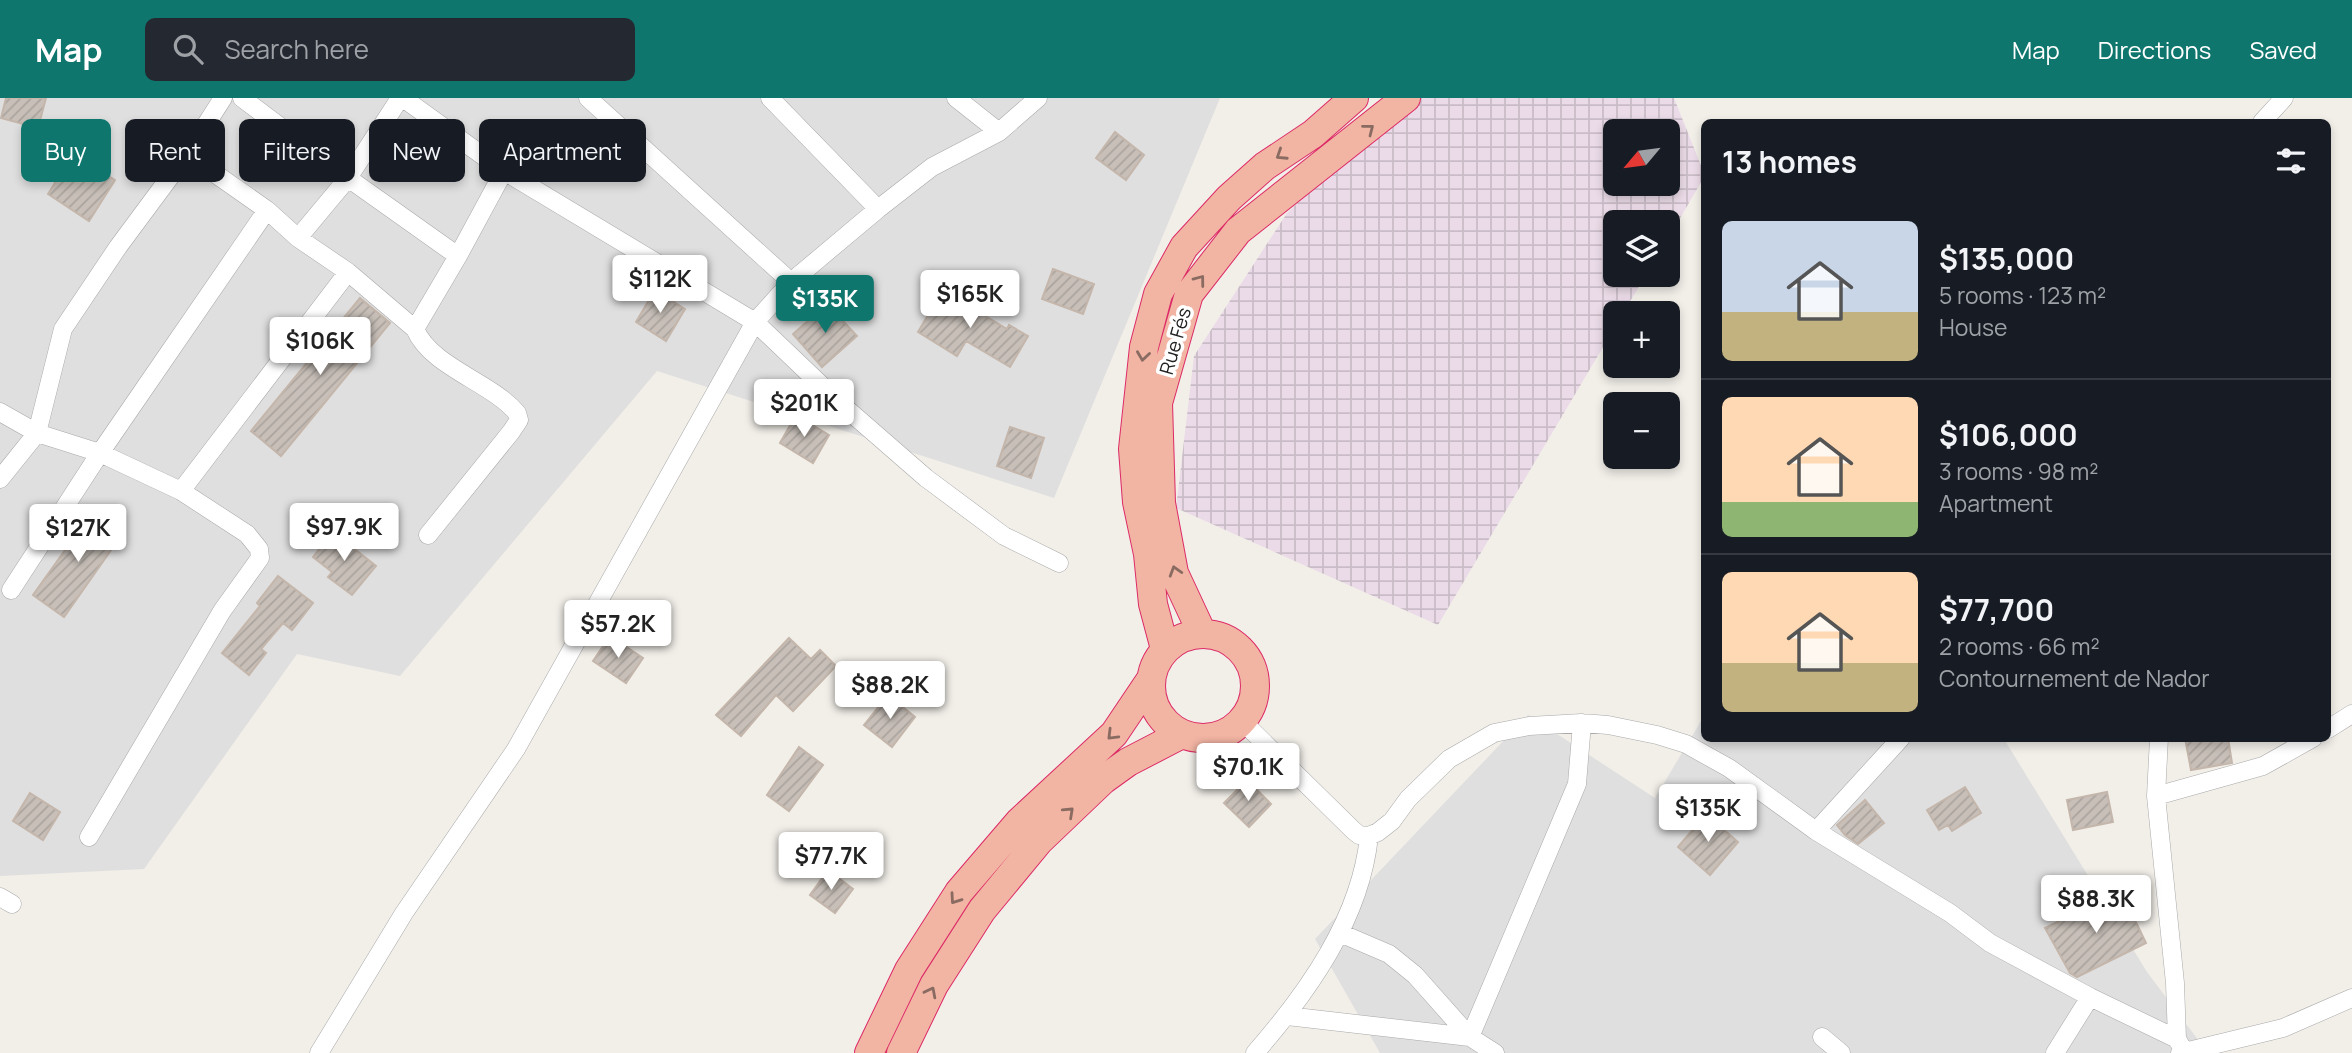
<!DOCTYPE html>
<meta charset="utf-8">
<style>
:root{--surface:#171b24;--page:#242831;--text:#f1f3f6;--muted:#9ea1a6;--line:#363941;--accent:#0f766e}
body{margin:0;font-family:Manrope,sans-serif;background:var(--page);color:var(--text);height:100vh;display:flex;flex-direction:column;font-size:26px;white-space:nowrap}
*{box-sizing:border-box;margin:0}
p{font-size:23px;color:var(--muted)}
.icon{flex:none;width:38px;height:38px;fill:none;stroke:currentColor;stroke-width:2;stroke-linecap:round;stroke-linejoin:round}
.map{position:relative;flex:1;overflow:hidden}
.details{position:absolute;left:1701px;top:21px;width:630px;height:623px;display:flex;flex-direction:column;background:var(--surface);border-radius:10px;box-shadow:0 4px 10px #0003}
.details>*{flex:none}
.top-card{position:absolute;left:21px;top:21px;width:665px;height:63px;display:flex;gap:14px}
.needle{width:46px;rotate:241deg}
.tools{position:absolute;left:1603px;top:21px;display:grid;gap:14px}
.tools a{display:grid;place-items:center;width:77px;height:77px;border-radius:10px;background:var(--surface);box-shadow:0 4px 10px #0003;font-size:35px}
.price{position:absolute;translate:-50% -60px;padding:0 16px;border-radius:7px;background:#fff;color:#222;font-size:23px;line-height:46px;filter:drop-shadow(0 2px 4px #0008)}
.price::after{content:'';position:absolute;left:50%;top:42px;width:21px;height:16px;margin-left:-10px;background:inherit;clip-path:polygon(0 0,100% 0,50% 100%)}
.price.current{background:var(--accent);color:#fff}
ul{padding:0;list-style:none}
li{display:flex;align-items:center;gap:21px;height:175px;padding:0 21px}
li+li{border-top:2px solid var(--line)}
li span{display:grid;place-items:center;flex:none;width:196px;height:140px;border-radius:10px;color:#555}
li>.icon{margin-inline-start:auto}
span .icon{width:84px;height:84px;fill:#fffc;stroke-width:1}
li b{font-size:30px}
h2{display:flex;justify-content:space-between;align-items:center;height:84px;padding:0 21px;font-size:30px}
.chip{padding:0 24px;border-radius:10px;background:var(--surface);box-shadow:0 4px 10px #0003;font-size:24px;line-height:63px}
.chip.current{background:var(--accent);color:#fff}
header{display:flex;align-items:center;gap:42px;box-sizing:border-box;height:98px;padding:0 35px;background:var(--accent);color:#fff}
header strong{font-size:33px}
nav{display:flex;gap:38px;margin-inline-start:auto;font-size:24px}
.search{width:490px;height:63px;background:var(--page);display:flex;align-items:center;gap:18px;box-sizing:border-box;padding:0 24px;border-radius:10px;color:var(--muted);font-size:26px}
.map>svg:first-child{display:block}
</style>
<header>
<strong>Map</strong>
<div class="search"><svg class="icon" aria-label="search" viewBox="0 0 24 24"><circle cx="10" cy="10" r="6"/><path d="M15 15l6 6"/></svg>Search here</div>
<nav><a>Map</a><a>Directions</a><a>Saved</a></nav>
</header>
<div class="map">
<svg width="2352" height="955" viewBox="0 0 2352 955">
<defs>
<pattern id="industrial-grid" width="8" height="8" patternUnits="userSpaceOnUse" patternTransform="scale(1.75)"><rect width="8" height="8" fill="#ebdbe8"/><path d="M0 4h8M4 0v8" fill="none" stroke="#c9bcc7"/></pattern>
<pattern id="building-hatch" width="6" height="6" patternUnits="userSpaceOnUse" patternTransform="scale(1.75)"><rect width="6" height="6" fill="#c7bfb8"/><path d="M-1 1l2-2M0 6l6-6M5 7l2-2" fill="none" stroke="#aba49e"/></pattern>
</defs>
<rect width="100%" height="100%" fill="#f2efe9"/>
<path fill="#e0dfdf" d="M 0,0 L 1220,0 L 1054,400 L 657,273 L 400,578 L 297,556 L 144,771 L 0,778 Z
M 1528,617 L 1655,700 L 1704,618 L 1704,640 L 2004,641 L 2147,874 L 2208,955 L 1380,955 L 1315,841 Z"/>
<path fill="url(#industrial-grid)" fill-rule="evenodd" d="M 1409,0 L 1674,0 L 1704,75 L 1704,79 L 1668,141 L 1668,124 L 1615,124 L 1615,177 L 1646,177 L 1623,215 L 1615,215 L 1615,229 L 1438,527 L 1176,410 L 1194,258 L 1287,115 ZM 1615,33 L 1668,33 L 1668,86 L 1615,86 Z"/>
<path fill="url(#building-hatch)" stroke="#c4b6ab" stroke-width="2" d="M 6,0 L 46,0 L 38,30 L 1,20 Z
M 1115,34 L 1144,57 L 1126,82 L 1096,60 Z
M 73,56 L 115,82 L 89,123 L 48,96 Z
M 1053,171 L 1094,186 L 1083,216 L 1042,201 Z
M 655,192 L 685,211 L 666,243 L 636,224 Z
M 943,192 L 1007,231 L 1009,227 L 1028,238 L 1010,269 L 966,243 L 957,258 L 918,234 Z
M 360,200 L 390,225 L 281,358 L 251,333 Z
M 827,206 L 857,238 L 822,269 L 793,236 Z
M 796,317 L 829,337 L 813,365 L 780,345 Z
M 1010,329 L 1044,340 L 1031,380 L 997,368 Z
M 93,413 L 123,435 L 64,519 L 33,497 Z
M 333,434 L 376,468 L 352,497 L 328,479 L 332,474 L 313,459 Z
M 278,478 L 313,505 L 292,532 L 283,525 L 261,551 L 266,555 L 249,577 L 222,555 L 260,508 L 257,505 Z
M 610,538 L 643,560 L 626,585 L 593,563 Z
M 789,540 L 811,561 L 820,552 L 836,568 L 793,613 L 776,597 L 741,638 L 716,617 Z
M 888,597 L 915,619 L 892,649 L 864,627 Z
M 2185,640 L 2228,640 L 2232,665 L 2191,672 Z
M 799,649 L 823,667 L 789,713 L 767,697 Z
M 1247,682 L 1271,706 L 1249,729 L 1224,705 Z
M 1965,689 L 1981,715 L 1952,733 L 1948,727 L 1939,732 L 1927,712 Z
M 2107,694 L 2113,724 L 2073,732 L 2067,702 Z
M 30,695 L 60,714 L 43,742 L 13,723 Z
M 1865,702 L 1884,725 L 1858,746 L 1845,737 L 1837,727 Z
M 1706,716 L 1738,744 L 1710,777 L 1678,749 Z
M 828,772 L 853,791 L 835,815 L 810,797 Z
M 2121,793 L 2146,845 L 2077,879 L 2070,875 L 2045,830 Z"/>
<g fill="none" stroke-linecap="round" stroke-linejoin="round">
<g stroke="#a9a9a9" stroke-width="19">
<path id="minor" d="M 242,0 L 348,80 L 458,158
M 403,0 L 504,73 L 755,224 L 841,306 L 926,380 L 1004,438 L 1059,465
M 588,0 L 791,184
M 770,0 L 878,111
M 956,0 L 999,34
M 2262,24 L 2284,0
M 187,56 L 267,112 L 298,140 L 348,174 L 415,231 C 431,269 491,284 517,315 L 519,322 L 511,334 L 428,437
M 298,140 L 348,80 L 400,0
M 415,231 L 458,158 L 504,73
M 0,314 L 37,335 L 100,355 L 181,393 L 247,436 L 259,451 L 260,460 L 222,513 L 89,739
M 0,381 L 37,335 L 63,231 L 118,149 L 187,56 L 223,0
M 181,393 L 348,174
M 11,492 L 100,355 L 267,112
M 1242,623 L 1353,732 L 1359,737 L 1369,738 L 1378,734 L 1392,723 L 1408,701 L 1449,661 L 1494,635 L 1529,628 L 1582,625 L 1608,627 L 1657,637 L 1686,646 L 1729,670 L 1816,733 L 1950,815 L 1990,845 L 2090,899 L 2177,941
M 2328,631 L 2352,616
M 2159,640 L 2156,698 L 2175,885 L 2177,941 L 2185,955
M 2156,698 L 2263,668 L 2313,640
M 1816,733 L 1901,640
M 0,799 L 12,806
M 1340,835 L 1389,856 L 1415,877 L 1470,939 L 1495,955
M 1287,918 L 1470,939 L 1577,686 L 1582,625
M 1822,939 L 1841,955
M 319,955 L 404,815 L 516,651 L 755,224 L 791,184 L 878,111 L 932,69 L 999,34 L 1038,0
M 1255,955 C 1308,894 1361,820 1369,738
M 2055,955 L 2090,899
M 2180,955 L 2283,930 L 2352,900"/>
</g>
<g stroke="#dc2a67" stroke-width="30">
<path id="trunk" d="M 1202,535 L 1174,475 L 1161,405 L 1158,305 L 1189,196 L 1238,133 L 1406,0
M1151 588a52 52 0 1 1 104 0a52 52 0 1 1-104 0Z
M 1165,551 L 1153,506 L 1148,456 L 1137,404 L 1133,351 L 1144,249 L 1158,196 L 1184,149 L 1229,100 L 1265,68 L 1313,36 L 1354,0
M 869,955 L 909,872 L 959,794 L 1019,724 L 1114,636 L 1151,581
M 901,955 L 934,887 L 982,812 L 1039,743 L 1103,682 L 1128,664 L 1182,636"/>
</g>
<use href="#minor" stroke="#fff" stroke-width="18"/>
<use href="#trunk" stroke="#f2b4a3" stroke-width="28"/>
</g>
<defs><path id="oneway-chevron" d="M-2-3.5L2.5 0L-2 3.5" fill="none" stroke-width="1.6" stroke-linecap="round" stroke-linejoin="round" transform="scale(1.75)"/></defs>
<g stroke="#8a6b62">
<use href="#oneway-chevron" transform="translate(1369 31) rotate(-38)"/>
<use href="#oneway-chevron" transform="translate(1281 57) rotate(147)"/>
<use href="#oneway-chevron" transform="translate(1200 182) rotate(-53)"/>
<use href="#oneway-chevron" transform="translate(1143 258) rotate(98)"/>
<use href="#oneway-chevron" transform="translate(1175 473) rotate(-107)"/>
<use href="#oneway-chevron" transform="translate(1112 637) rotate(135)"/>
<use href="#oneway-chevron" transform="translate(1069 714) rotate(-43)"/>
<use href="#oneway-chevron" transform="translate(955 801) rotate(125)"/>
<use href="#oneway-chevron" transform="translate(931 894) rotate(-63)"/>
</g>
<g text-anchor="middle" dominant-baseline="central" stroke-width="7" stroke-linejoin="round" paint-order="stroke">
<g font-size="19" fill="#222" stroke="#fff">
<text transform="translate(1175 243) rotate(-74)">Rue Fés</text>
</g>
</g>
</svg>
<div class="tools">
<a><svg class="needle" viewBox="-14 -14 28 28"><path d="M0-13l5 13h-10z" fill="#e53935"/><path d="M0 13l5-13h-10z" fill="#9ea1a6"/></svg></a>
<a><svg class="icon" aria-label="layers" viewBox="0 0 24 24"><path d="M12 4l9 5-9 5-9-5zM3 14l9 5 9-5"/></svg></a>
<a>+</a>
<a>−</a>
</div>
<b class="price" style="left:660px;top:217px">$112K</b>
<b class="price" style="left:970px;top:232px">$165K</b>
<b class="price current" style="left:825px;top:237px">$135K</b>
<b class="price" style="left:320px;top:279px">$106K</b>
<b class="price" style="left:804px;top:341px">$201K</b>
<b class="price" style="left:344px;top:465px">$97.9K</b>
<b class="price" style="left:78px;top:466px">$127K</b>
<b class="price" style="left:618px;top:562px">$57.2K</b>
<b class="price" style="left:890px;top:623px">$88.2K</b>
<b class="price" style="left:1248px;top:705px">$70.1K</b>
<b class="price" style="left:1708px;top:746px">$135K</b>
<b class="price" style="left:831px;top:794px">$77.7K</b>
<b class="price" style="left:2096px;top:837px">$88.3K</b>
<div class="top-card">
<a class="chip current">Buy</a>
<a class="chip">Rent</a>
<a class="chip">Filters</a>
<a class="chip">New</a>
<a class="chip">Apartment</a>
</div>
<section class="details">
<h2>13 homes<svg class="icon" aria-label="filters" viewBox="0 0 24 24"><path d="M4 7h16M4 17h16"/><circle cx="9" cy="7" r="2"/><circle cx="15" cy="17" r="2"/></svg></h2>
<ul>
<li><span style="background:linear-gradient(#c9d6e8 65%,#c2b280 0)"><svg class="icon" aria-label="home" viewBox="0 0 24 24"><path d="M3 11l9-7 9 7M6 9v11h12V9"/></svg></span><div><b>$135,000</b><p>5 rooms · 123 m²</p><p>House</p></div></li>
<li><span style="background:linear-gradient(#ffd9b3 75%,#8fb573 0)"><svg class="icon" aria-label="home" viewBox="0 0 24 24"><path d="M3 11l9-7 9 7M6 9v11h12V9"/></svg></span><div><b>$106,000</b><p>3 rooms · 98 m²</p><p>Apartment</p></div></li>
<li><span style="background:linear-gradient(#ffd9b3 65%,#c2b280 0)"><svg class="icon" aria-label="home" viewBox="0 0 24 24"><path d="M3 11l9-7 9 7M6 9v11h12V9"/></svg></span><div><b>$77,700</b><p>2 rooms · 66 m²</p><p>Contournement de Nador</p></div></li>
</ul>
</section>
</div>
